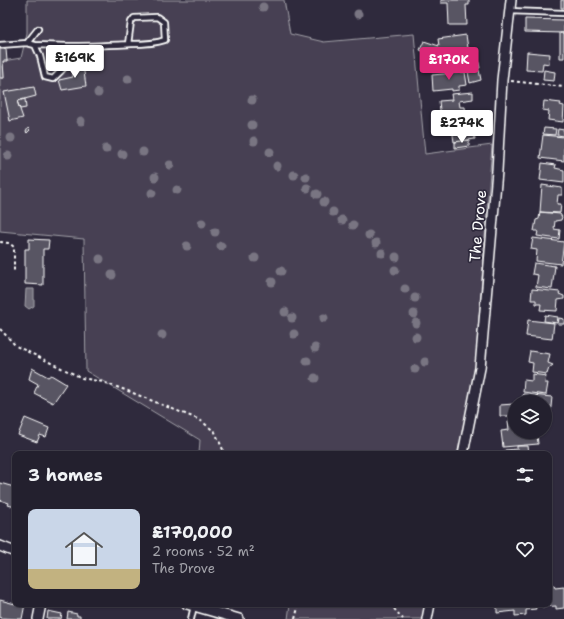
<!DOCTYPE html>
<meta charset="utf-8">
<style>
:root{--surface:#23202e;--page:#2f2d3a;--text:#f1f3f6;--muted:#a3a3aa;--line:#403e4a;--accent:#db2777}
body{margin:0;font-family:"Shantell Sans",sans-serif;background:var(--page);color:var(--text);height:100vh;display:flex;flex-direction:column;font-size:15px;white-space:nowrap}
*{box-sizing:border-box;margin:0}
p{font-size:13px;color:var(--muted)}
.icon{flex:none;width:22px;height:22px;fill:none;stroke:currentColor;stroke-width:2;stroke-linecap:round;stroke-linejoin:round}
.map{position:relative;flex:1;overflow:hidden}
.side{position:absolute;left:12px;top:451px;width:540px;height:156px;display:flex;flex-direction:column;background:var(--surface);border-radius:8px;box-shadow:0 1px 3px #0004,0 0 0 1px var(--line)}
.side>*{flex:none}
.tools{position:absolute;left:508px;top:395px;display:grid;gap:8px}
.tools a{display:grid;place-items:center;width:44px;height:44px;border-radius:50%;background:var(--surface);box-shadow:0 1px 3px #0004,0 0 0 1px var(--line);font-size:20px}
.price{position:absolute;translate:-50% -34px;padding:0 9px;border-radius:4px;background:#fff;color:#222;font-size:13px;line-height:26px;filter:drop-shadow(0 1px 2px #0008)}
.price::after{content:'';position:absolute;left:50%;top:24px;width:12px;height:9px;margin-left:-6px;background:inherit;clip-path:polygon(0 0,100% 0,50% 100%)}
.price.active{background:var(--accent);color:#fff}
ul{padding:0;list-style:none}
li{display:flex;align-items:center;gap:12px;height:100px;padding:0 16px}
li span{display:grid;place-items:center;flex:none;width:112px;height:80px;border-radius:8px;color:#555}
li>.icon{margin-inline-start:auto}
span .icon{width:48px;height:48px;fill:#fffc;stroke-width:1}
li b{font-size:17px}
h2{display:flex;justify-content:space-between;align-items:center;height:48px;padding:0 16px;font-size:17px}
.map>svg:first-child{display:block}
</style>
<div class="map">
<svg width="564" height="619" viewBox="0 0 564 619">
<rect width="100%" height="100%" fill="#2f2a3d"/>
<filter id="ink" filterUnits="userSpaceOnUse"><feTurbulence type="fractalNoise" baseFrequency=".025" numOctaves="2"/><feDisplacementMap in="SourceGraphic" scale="8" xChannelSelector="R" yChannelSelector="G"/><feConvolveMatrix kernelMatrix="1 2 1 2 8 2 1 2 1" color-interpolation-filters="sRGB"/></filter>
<g filter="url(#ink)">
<path fill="#464152" stroke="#a2a0a8" d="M 27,0 L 284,0 L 290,34 L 324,42 L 414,34 L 425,154 L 492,145 L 475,370 L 460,454 L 199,454 L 200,440 L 86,371 L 84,239 L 0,231 L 0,78 L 4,78 L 3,61 L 21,58 L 27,33 Z
M 290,604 L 428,604 L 425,619 L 288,619 Z"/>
<path fill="#6d6a77" stroke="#a7a6ad" d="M 26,289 L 34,289 L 34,306 L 29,309 L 25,306 Z"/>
<path fill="#595564" stroke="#fff" d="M 441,0 L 469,0 L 469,5 L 466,5 L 467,25 L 449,25 L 448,3 L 441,3 Z
M 561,0 L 564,0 L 564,8 L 561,8 Z
M 525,19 L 564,20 L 564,33 L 525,32 Z
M 560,33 L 564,33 L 564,58 L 560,58 Z
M 466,35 L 469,55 L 452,57 L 450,61 L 443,61 L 441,58 L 430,60 L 429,54 L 420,50 L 424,41 L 439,46 L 438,39 Z
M 0,49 L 6,49 L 7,61 L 3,61 L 4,78 L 0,78 Z
M 527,52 L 550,54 L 549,64 L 543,63 L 542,71 L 526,70 Z
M 478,58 L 480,68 L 469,69 L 468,59 Z
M 83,65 L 86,86 L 62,90 L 59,80 L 73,77 L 72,66 Z
M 479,70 L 481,80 L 470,83 L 468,72 Z
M 544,70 L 555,72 L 554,81 L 543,80 Z
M 465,72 L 467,85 L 459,86 L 459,90 L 452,91 L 452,89 L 433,91 L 432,75 Z
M 34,87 L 36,96 L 17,101 L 23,118 L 10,121 L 4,92 Z
M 473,92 L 473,99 L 459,101 L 460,107 L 465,107 L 466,116 L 441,119 L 439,101 L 452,100 L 451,94 Z
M 25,99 L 26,108 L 20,109 L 17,101 Z
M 544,101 L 561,103 L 560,105 L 564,106 L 563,122 L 548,120 L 549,111 L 543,110 Z
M 472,118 L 475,139 L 454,142 L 451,121 Z
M 28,128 L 30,130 L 27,133 L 26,132 Z
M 544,128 L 556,129 L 555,135 L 543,134 Z
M 558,129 L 564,130 L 564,136 L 557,135 Z
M 543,135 L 564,137 L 564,161 L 540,158 Z
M 469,140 L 469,146 L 455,148 L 455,142 Z
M 542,163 L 556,165 L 555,168 L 564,170 L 564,183 L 540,180 Z
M 542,185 L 562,188 L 562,195 L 558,195 L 557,204 L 561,204 L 560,213 L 540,212 Z
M 540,212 L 560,214 L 562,217 L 561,220 L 555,221 L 554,229 L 560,230 L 559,239 L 537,236 L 538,231 L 534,231 L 536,220 L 539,219 Z
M 533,238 L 564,242 L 561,264 L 536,261 L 537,250 L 531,249 Z
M 29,239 L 49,240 L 48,249 L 43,249 L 43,285 L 25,284 L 25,249 L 29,249 Z
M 534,263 L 555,266 L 552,289 L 536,287 L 538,275 L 532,274 Z
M 532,289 L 560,292 L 559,294 L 564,296 L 564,299 L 558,300 L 557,311 L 540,310 L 541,304 L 536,304 L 536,300 L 531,300 Z
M 545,315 L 558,317 L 557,323 L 544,321 Z
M 559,318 L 564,319 L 564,324 L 558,324 Z
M 528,320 L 554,323 L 552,339 L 526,336 Z
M 530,351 L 550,354 L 548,363 L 553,365 L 549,368 L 547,374 L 532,372 L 533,363 L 528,362 Z
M 32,368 L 48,377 L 51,375 L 66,384 L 53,403 L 34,393 L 38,384 L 29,379 Z
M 532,374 L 546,376 L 545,383 L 548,383 L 546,395 L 523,392 L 524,380 L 532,381 Z
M 523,394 L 552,397 L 550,417 L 545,417 L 545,402 L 522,402 Z
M 514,404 L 515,416 L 500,416 L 500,405 Z
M 25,418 L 49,428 L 46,437 L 40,435 L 37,442 L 18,435 Z
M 515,420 L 515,432 L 535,432 L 537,434 L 538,444 L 503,447 L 501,431 L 509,430 L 508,421 Z
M 517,446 L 528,446 L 529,454 L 505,454 L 505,450 L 517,449 Z
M 0,483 L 14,487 L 15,507 L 8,505 L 9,503 L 0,500 Z
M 554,585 L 555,588 L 564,587 L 564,608 L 556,609 L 556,606 L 542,607 L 542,604 L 549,604 L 549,586 Z
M 0,600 L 15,604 L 25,604 L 22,619 L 0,618 Z
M 497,604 L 535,604 L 536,609 L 526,610 L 526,615 L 515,616 L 515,611 L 497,613 Z
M 48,611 L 62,614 L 61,619 L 47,619 Z
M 68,612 L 77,614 L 77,616 L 80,616 L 80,619 L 67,619 Z"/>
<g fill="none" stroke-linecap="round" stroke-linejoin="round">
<g stroke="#fff" stroke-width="8">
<path id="service" d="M 509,11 L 564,13
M 27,43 L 35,45 L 40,56 L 45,77 L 53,79 C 65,67 70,65 67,46 L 35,45
M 0,45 L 27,43 L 38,29
M 67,46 C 88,46 109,45 131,44 C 142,44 154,44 165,40 L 164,22 L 157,17 L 134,18 L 131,22 L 128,44
M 191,619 L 194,606"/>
</g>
<g stroke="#fff" stroke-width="12">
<path id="minor" d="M 463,454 L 480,368 L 497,171 L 502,80 L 511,0
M 0,546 L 15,552
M 187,604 L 239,619
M 38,619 L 41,604
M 427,619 L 430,604"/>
</g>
<path stroke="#fff" stroke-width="2" stroke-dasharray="3 3" stroke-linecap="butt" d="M 511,81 L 564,87
M 0,242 L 9,243 L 14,247 L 14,273
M 0,329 L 16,346 L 82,378 L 103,382 L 128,391 L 200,420 L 215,432 L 225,454
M 390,604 L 403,619
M 295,619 L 299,604"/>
<use href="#service" stroke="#2f2a3d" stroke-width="4.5"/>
<use href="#minor" stroke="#2f2a3d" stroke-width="9"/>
</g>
<g fill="#797582">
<circle cx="263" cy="7" r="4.5"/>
<circle cx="358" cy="14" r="4.5"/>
<circle cx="128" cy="79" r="4.5"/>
<circle cx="98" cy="93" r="4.5"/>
<circle cx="252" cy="100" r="4.5"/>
<circle cx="81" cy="121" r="4.5"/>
<circle cx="252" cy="125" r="4.5"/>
<circle cx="11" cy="138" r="4.5"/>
<circle cx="254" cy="141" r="4.5"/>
<circle cx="106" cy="149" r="4.5"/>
<circle cx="143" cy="152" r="4.5"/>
<circle cx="270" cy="152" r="4.5"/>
<circle cx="122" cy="154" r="4.5"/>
<circle cx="8" cy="156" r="4.5"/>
<circle cx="170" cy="165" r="4.5"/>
<circle cx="277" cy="166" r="4.5"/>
<circle cx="294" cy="175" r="4.5"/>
<circle cx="155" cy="177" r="4.5"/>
<circle cx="306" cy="177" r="4.5"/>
<circle cx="307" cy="188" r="4.5"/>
<circle cx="177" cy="190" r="4.5"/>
<circle cx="152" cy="193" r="4.5"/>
<circle cx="317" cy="194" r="4.5"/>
<circle cx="324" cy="202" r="4.5"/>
<circle cx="333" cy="212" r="4.5"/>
<circle cx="342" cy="220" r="4.5"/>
<circle cx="202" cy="223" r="4.5"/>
<circle cx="353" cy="225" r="4.5"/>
<circle cx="215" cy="232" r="4.5"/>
<circle cx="369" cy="235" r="4.5"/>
<circle cx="376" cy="243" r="4.5"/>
<circle cx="187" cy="246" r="4.5"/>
<circle cx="221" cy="246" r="4.5"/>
<circle cx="382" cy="253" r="4.5"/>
<circle cx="396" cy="257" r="4.5"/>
<circle cx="255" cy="258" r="4.5"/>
<circle cx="100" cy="259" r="4.5"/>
<circle cx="395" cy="270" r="4.5"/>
<circle cx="281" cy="271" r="4.5"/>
<circle cx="112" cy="275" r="4.5"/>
<circle cx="272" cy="282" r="4.5"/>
<circle cx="405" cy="289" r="4.5"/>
<circle cx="415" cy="298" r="4.5"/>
<circle cx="285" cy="312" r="4.5"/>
<circle cx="414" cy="314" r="4.5"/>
<circle cx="292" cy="318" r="4.5"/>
<circle cx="324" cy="318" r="4.5"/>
<circle cx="416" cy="323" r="4.5"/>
<circle cx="294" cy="334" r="4.5"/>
<circle cx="162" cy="335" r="4.5"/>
<circle cx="416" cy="337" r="4.5"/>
<circle cx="315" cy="348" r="4.5"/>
<circle cx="307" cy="361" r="4.5"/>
<circle cx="425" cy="362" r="4.5"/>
<circle cx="415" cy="369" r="4.5"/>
<circle cx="315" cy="378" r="4.5"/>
</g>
</g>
<g text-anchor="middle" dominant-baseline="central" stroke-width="3.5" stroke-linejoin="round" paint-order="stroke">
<g font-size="15" fill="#fff" stroke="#2f2a3d">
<text transform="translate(478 226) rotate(-85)">The Drove</text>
</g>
</g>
</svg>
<div class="tools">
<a><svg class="icon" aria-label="layers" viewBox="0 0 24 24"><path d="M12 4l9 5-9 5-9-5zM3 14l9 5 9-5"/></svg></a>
</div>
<b class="price" style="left:75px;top:79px">£169K</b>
<b class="price active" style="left:449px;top:81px">£170K</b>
<b class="price" style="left:462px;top:144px">£274K</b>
<section class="side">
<h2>3 homes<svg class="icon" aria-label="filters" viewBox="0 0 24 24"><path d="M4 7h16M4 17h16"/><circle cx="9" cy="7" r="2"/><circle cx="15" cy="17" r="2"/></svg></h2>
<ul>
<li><span style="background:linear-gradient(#c9d6e8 75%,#c2b280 0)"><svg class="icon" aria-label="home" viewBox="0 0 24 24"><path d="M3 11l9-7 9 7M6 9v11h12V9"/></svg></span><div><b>£170,000</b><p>2 rooms · 52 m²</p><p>The Drove</p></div><svg class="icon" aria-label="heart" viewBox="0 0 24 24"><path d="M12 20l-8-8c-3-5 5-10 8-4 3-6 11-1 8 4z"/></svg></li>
</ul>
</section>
</div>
